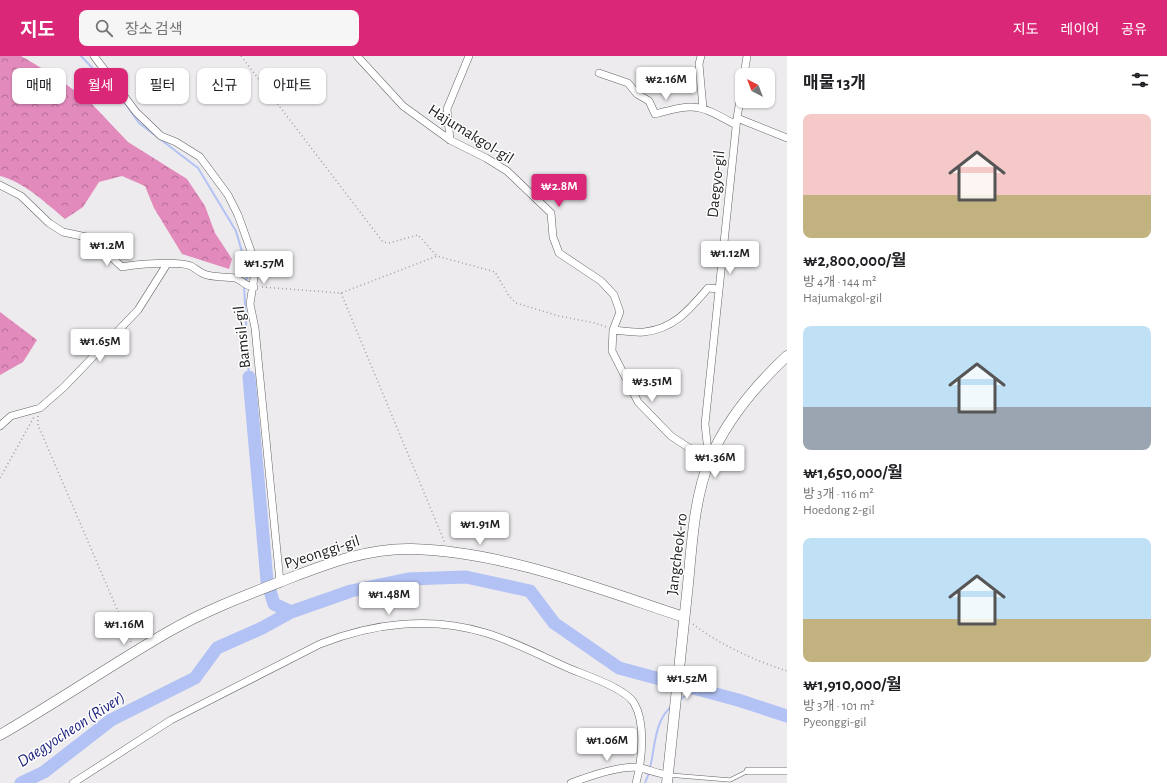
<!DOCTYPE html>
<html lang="ko">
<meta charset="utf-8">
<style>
:root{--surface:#fff;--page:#f6f6f6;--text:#202124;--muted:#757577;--accent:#db2777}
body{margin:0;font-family:"Alegreya Sans","Noto Sans KR",sans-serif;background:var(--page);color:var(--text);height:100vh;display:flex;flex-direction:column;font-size:15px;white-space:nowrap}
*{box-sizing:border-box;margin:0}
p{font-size:13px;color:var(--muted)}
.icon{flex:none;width:22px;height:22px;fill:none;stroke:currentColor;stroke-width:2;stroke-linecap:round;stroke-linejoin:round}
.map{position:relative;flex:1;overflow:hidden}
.panel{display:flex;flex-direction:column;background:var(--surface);width:380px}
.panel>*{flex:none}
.top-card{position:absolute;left:12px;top:12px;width:380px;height:36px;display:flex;gap:8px}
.needle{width:26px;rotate:318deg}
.controls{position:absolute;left:735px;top:12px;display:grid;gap:8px}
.controls a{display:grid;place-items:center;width:40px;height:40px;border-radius:8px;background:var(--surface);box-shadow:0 1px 3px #0004;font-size:20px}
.price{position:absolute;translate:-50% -34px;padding:0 9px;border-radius:4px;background:#fff;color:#222;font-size:13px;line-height:26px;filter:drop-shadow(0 1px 2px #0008)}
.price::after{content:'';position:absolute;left:50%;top:24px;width:12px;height:9px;margin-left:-6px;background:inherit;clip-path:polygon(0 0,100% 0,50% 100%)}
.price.on{background:var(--accent);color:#fff}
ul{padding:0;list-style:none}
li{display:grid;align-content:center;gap:8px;height:212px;padding:0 16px}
li span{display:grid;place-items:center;height:124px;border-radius:8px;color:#555}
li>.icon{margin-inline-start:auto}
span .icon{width:72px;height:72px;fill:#fffc;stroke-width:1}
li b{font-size:17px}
h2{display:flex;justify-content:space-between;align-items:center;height:48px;padding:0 16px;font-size:17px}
.chip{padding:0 14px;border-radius:8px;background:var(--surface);box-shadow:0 1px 3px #0004;font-size:14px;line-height:36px}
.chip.on{background:var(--accent);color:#fff}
header{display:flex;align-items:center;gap:24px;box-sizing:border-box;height:56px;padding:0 20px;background:var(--accent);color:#fff}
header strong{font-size:19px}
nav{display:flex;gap:22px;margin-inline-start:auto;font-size:14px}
.search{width:280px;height:36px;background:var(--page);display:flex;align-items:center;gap:10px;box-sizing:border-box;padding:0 14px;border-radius:8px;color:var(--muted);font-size:15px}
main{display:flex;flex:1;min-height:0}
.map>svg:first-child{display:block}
</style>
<header>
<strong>지도</strong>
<div class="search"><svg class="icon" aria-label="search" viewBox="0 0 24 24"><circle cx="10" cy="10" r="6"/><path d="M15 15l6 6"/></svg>장소 검색</div>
<nav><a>지도</a><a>레이어</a><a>공유</a></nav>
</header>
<main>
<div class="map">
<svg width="787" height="727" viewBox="0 0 787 727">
<defs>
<pattern id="forest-crowns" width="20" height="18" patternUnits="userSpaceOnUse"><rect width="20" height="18" fill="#e18abb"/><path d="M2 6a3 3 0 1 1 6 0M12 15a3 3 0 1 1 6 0" fill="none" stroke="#b67098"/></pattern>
</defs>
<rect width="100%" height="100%" fill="#edebee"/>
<path fill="url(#forest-crowns)" d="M 0,0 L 21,0 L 55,20 L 91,47 L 128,86 L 187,123 L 205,150 L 215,177 L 232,203 L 229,213 L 182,198 L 154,152 L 145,130 L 122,120 L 99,126 L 83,151 L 65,163 C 46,147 24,126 0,120 Z
M 0,256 L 37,284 L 23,306 L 0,319 Z"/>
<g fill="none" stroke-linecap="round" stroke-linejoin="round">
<path stroke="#b2c2f4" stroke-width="2" d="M 81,0 L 122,43 L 139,67 L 198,112 L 236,175 L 248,217 L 246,225
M 244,229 L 249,321
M 680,644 L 687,638 L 701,634
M 650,712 C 655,693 654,664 672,650
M 645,727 L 649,717"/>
<path stroke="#b2c2f4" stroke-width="13" d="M 249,321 L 267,525 L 274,548 L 291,556
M 21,727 L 44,716 L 111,664 L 195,622 L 217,592 L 262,572 L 291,556 L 351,535 L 408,523 L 466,521 L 530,535 L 554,567 L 619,612 L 738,644 L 787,660"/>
<g stroke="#646366" stroke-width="4.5">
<path id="service" d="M 669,719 L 730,724 L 748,715"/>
</g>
<g stroke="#646366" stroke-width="8">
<path id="minor" d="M 94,0 L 136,56 L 161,80 L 176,86 L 200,101 L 228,139 L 238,159 L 256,209 L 250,248 L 255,272 L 280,526
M 357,0 L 403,50 L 450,84 L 486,102 L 507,115 L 551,157 L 553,181 L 559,197 L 601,225 L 614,239 L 620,256 L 613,274 C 623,275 634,277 644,276 C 674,273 690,253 708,232 L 719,233
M 701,0 L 699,8 L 703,52
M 599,17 L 628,27 L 637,38 L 649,45 L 655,58 C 697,47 698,48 736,69
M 744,19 L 747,0
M 737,62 L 787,82
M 450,84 L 447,53 L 469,0
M 0,129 L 21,140 L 49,167 L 63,176 L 91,182 L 122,211 C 136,208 178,205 191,210 C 195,212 199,216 204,218 C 214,222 224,220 235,222 C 242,224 246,231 254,231
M 613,274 L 612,295 L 638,346 L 671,380 L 709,405
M 0,370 L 11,360 L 40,352 L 64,331 L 138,254 L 167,208
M 709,405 L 705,368 L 737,62 L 742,32
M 748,715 L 787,715
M 73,727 L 171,664 L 320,588 C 373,567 431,560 486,577 C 516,586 545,602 573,614 C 588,620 626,633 634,647 C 646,667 642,705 636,727
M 571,727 C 587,721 624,708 641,712 C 650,714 658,718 668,719"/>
</g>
<g stroke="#646366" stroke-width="11">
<path id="secondary" d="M 0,679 C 57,646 111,609 168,576 C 206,554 249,538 290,522 C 329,507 368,492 412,493 C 502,495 599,533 684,561
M 667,727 C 674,661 681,595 688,528 C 692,487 694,442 710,403 C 727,363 755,330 787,300"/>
</g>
<path stroke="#a09ea1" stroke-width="1.5" stroke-dasharray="1 3" stroke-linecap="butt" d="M 241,0 L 383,186 L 389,187 L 418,179 L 437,200
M 262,231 L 341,237 L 437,200 L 495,216 L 509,240 L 516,247 L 559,260 L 595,267 L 606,271
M 341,237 L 445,487
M 38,360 L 38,369 L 132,588
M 0,422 L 34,361
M 693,568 C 718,588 756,605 787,615"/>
<use href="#service" stroke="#fff" stroke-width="3.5"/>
<use href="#minor" stroke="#fff" stroke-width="7"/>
<use href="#secondary" stroke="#fff" stroke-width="10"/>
</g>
<g text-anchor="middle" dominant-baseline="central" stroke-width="3" stroke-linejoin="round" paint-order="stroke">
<g font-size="16" fill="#232324" stroke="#fff">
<text transform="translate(471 78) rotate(32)">Hajumakgol-gil</text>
<text transform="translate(716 128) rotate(-84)">Daegyo-gil</text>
<text transform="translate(242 281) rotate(-96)">Bamsil-gil</text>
<text transform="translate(322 496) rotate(-18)">Pyeonggi-gil</text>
<text transform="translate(677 498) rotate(-83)">Jangcheok-ro</text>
</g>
<g font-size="17" font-style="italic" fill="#1b1f7c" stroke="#fff">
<text transform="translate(71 673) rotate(-33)">Daegyocheon (River)</text>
</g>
</g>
</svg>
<div class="controls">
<a><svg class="needle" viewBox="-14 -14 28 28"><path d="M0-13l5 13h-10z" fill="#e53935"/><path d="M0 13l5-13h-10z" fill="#757577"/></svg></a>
</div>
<b class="price" style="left:666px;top:45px">₩2.16M</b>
<b class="price on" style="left:559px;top:152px">₩2.8M</b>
<b class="price" style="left:107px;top:211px">₩1.2M</b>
<b class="price" style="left:730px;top:219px">₩1.12M</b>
<b class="price" style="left:264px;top:229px">₩1.57M</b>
<b class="price" style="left:100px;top:307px">₩1.65M</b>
<b class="price" style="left:652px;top:347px">₩3.51M</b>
<b class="price" style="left:715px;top:423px">₩1.36M</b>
<b class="price" style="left:480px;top:490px">₩1.91M</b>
<b class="price" style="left:389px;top:560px">₩1.48M</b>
<b class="price" style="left:124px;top:590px">₩1.16M</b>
<b class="price" style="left:687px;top:644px">₩1.52M</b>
<b class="price" style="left:607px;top:706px">₩1.06M</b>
<div class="top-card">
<a class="chip">매매</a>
<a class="chip on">월세</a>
<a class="chip">필터</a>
<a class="chip">신규</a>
<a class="chip">아파트</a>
</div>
</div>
<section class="panel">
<h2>매물 13개<svg class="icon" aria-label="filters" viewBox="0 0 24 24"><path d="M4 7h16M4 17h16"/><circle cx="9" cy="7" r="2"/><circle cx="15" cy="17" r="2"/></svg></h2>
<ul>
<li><span style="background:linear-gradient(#f6c9c9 65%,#c2b280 0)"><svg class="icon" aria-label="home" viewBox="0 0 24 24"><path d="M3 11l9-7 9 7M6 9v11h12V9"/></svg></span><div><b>₩2,800,000/월</b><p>방 4개 · 144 m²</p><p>Hajumakgol-gil</p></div></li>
<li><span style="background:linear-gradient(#bfe0f5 65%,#9aa5b1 0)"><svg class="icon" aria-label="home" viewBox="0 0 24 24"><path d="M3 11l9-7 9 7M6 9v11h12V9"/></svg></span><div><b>₩1,650,000/월</b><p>방 3개 · 116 m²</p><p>Hoedong 2-gil</p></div></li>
<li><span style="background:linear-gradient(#bfe0f5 65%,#c2b280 0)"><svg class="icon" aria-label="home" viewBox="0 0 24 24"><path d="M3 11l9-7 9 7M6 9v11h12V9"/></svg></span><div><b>₩1,910,000/월</b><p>방 3개 · 101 m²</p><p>Pyeonggi-gil</p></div></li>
</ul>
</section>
</main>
